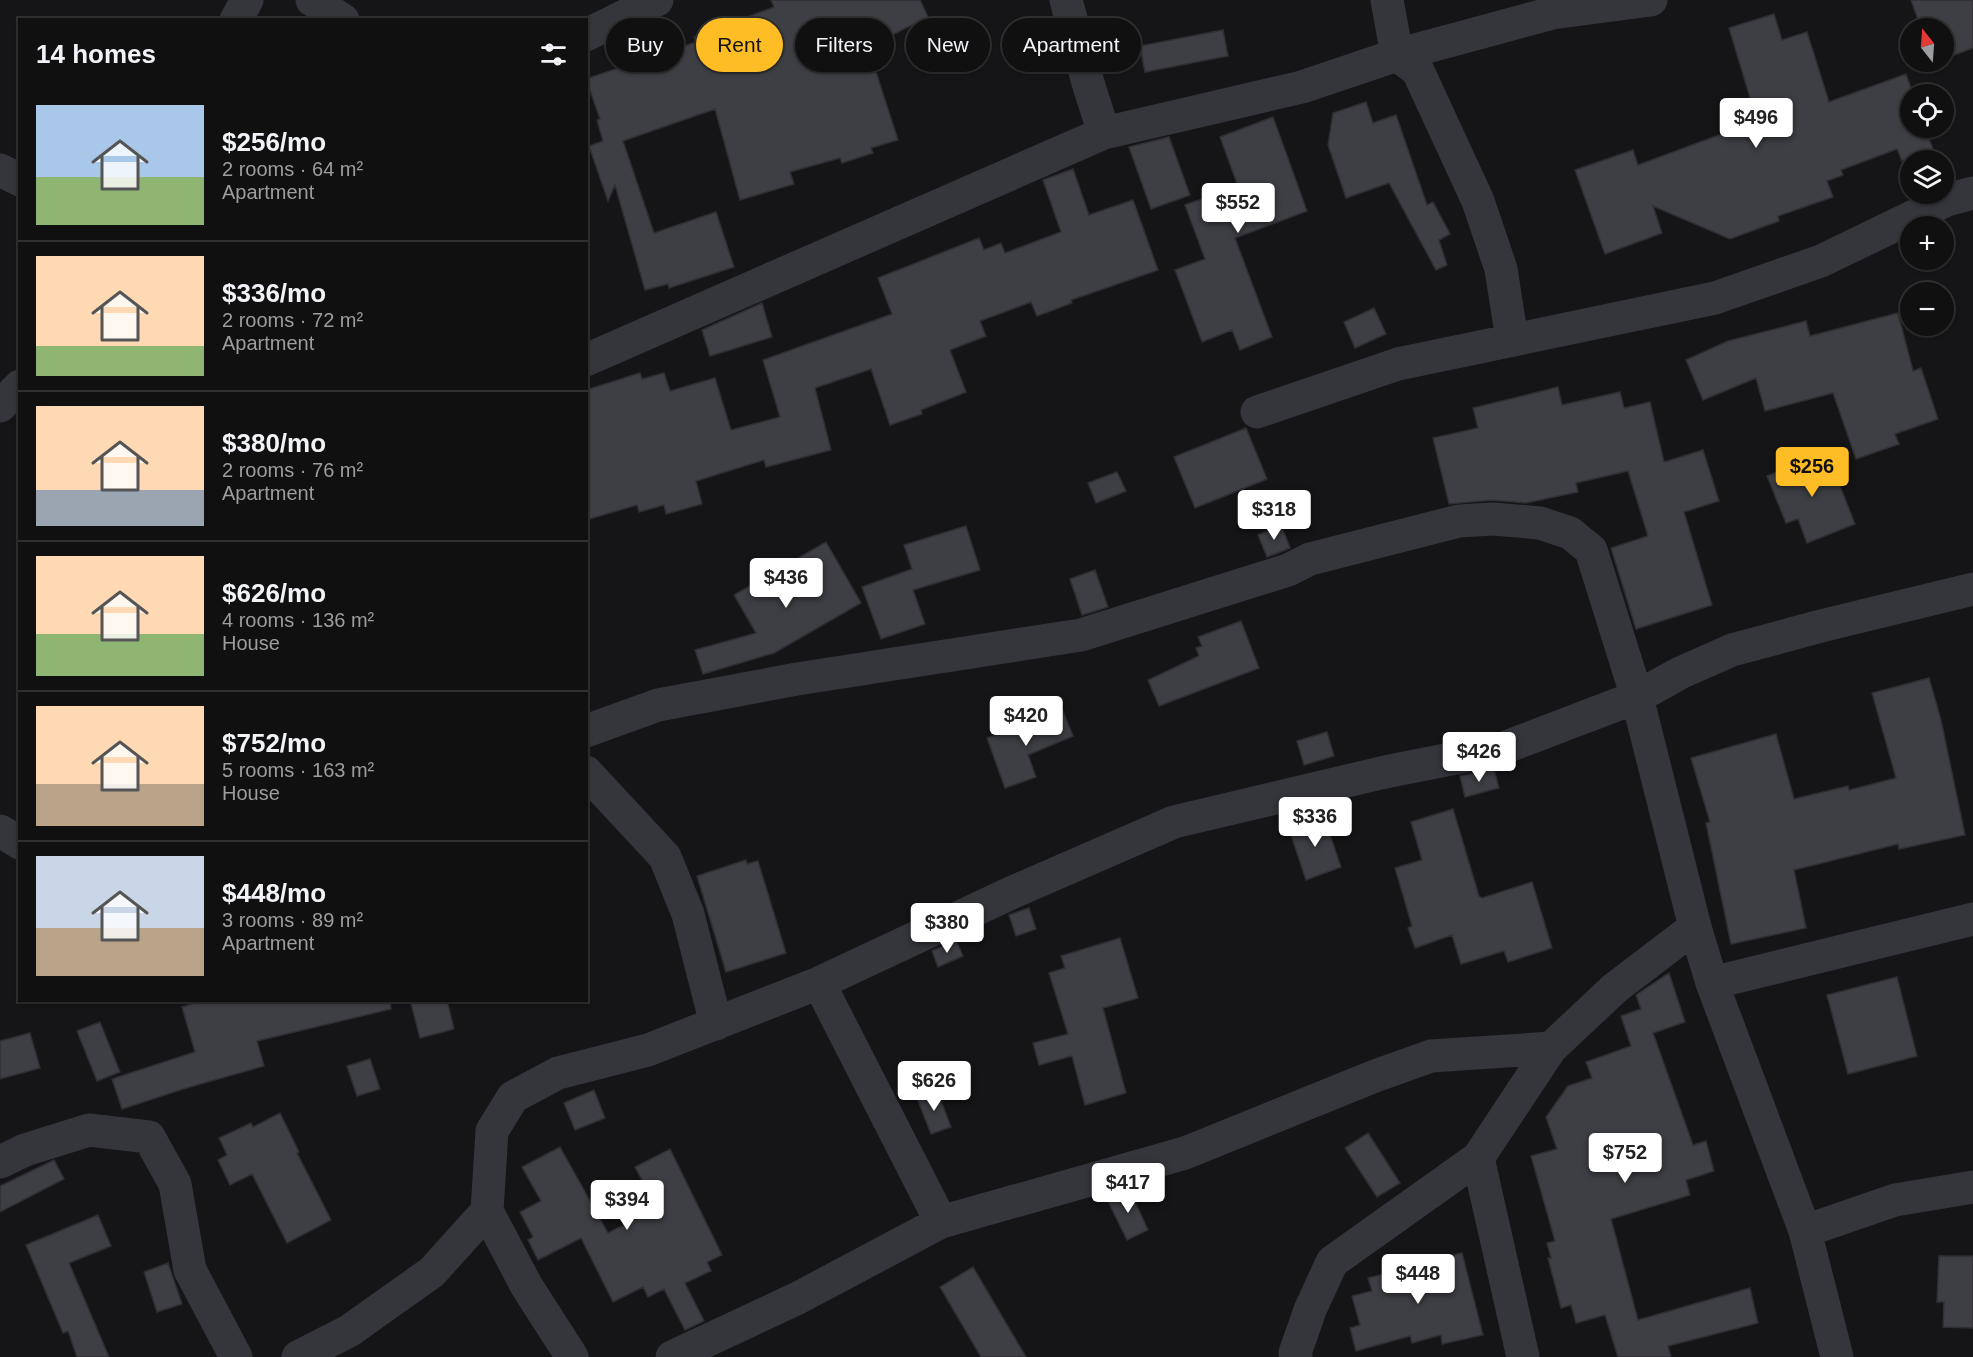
<!DOCTYPE html>
<meta charset="utf-8">
<style>
:root{--surface:#101011;--page:#19191a;--text:#f1f3f6;--muted:#9c9d9f;--line:#303031;--accent:#ffbd25}
body{margin:0;font-family:Helvetica,sans-serif;background:var(--page);color:var(--text);height:100vh;display:flex;flex-direction:column;font-size:22px;white-space:nowrap}
*{box-sizing:border-box;margin:0}
p{font-size:20px;color:var(--muted)}
.icon{flex:none;width:33px;height:33px;fill:none;stroke:currentColor;stroke-width:2;stroke-linecap:round;stroke-linejoin:round}
.map{position:relative;flex:1;overflow:hidden}
.drawer{position:absolute;left:18px;top:18px;width:570px;height:984px;display:flex;flex-direction:column;background:var(--surface);border-radius:0px;box-shadow:0 2px 4px #0004,0 0 0 2px var(--line)}
.drawer>*{flex:none}
.top-card{position:absolute;left:606px;top:18px;width:570px;height:54px;display:flex;gap:12px}
.needle{width:39px;rotate:343deg}
.tools{position:absolute;left:1900px;top:18px;display:grid;gap:12px}
.tools a{display:grid;place-items:center;width:54px;height:54px;border-radius:50%;background:var(--surface);box-shadow:0 2px 4px #0004,0 0 0 2px var(--line);font-size:30px}
.price{position:absolute;translate:-50% -51px;padding:0 14px;border-radius:6px;background:#fff;color:#222;font-size:20px;line-height:39px;filter:drop-shadow(0 2px 3px #0008)}
.price::after{content:'';position:absolute;left:50%;top:36px;width:18px;height:14px;margin-left:-9px;background:inherit;clip-path:polygon(0 0,100% 0,50% 100%)}
.price.active{background:var(--accent);color:#111}
ul{padding:0;list-style:none}
li{display:flex;align-items:center;gap:18px;height:150px;padding:0 18px}
li+li{border-top:2px solid var(--line)}
li span{display:grid;place-items:center;flex:none;width:168px;height:120px;border-radius:0px;color:#555}
li>.icon{margin-inline-start:auto}
span .icon{width:72px;height:72px;fill:#fffc;stroke-width:1}
li b{font-size:26px}
h2{display:flex;justify-content:space-between;align-items:center;height:72px;padding:0 18px;font-size:26px}
.chip{padding:0 21px;border-radius:27px;background:var(--surface);box-shadow:0 2px 4px #0004,0 0 0 2px var(--line);font-size:21px;line-height:54px}
.chip.active{background:var(--accent);color:#111}
.map>svg:first-child{display:block}
</style>
<div class="map">
<svg width="1973" height="1357" viewBox="0 0 1973 1357">
<rect width="100%" height="100%" fill="#151517"/>
<path fill="#3e3f44" stroke="#2f2f33" stroke-width="1.5" d="M 771,0 L 920,0 L 928,17 L 868,47 L 898,140 L 871,148 L 873,153 L 842,163 L 840,158 L 790,172 L 794,184 L 740,200 L 715,109 L 623,141 L 654,233 L 716,212 L 734,267 L 669,288 L 668,284 L 645,290 L 615,185 L 608,201 L 589,146 L 603,141 L 597,120 L 600,119 L 586,79 L 696,42 L 694,37 L 774,7 Z
M 1911,0 L 1973,0 L 1973,48 L 1944,59 L 1944,28 L 1921,28 Z
M 1774,14 L 1782,40 L 1807,32 L 1829,102 L 1906,74 L 1913,94 L 1911,94 L 1911,128 L 1925,128 L 1933,149 L 1902,161 L 1897,149 L 1841,170 L 1843,175 L 1827,181 L 1833,197 L 1778,216 L 1779,221 L 1730,239 L 1653,206 L 1662,233 L 1605,254 L 1575,170 L 1633,150 L 1638,165 L 1757,121 L 1729,28 Z
M 1223,30 L 1228,56 L 1145,72 L 1140,46 Z
M 1366,102 L 1373,123 L 1396,115 L 1427,205 L 1433,202 L 1450,234 L 1439,240 L 1447,265 L 1436,270 L 1389,183 L 1346,198 L 1328,145 L 1333,113 Z
M 1273,117 L 1307,211 L 1235,238 L 1272,337 L 1240,350 L 1232,330 L 1202,342 L 1175,270 L 1205,259 L 1185,205 L 1238,186 L 1220,137 Z
M 1169,137 L 1190,195 L 1151,209 L 1129,147 Z
M 1073,169 L 1089,215 L 1133,200 L 1158,270 L 1071,300 L 1072,303 L 1037,316 L 1031,302 L 980,321 L 986,336 L 950,350 L 966,392 L 921,410 L 922,414 L 890,425 L 871,369 L 815,388 L 831,450 L 766,467 L 764,460 L 696,481 L 702,504 L 666,514 L 664,505 L 639,512 L 637,505 L 586,520 L 586,390 L 640,373 L 642,379 L 664,373 L 670,391 L 715,378 L 731,430 L 780,417 L 763,360 L 892,314 L 878,278 L 979,238 L 984,250 L 1001,243 L 1005,253 L 1061,232 L 1043,180 Z
M 762,303 L 772,337 L 710,356 L 702,330 Z
M 1374,308 L 1386,334 L 1355,348 L 1344,322 Z
M 1898,313 L 1913,371 L 1921,368 L 1938,419 L 1895,434 L 1899,444 L 1856,459 L 1833,393 L 1765,411 L 1756,378 L 1703,400 L 1686,360 L 1728,341 L 1806,321 L 1810,336 Z
M 1558,387 L 1562,405 L 1620,392 L 1624,408 L 1650,402 L 1664,462 L 1703,450 L 1719,501 L 1684,512 L 1712,605 L 1636,629 L 1611,548 L 1648,536 L 1628,471 L 1576,483 L 1578,492 L 1526,503 L 1492,500 L 1449,504 L 1433,438 L 1478,428 L 1473,408 Z
M 1246,428 L 1267,479 L 1195,508 L 1174,457 Z
M 1827,453 L 1855,524 L 1807,543 L 1798,519 L 1786,523 L 1767,476 Z
M 1117,472 L 1126,491 L 1096,503 L 1088,483 Z
M 1281,525 L 1290,548 L 1267,557 L 1258,535 Z
M 966,526 L 980,570 L 913,590 L 925,624 L 881,639 L 862,587 L 912,569 L 904,545 Z
M 826,542 L 861,603 L 774,653 L 703,674 L 695,650 L 756,633 L 734,595 Z
M 1095,570 L 1108,607 L 1082,615 L 1070,579 Z
M 1241,621 L 1259,668 L 1159,706 L 1148,680 L 1199,656 L 1196,648 L 1202,646 L 1198,637 Z
M 1929,678 L 1941,720 L 1965,835 L 1899,849 L 1898,844 L 1794,870 L 1806,928 L 1731,944 L 1706,823 L 1710,822 L 1691,758 L 1776,734 L 1794,799 L 1848,786 L 1849,790 L 1896,778 L 1872,693 Z
M 1063,711 L 1073,736 L 1028,755 L 1036,777 L 1005,788 L 987,738 L 1019,728 L 1019,730 Z
M 1327,732 L 1334,756 L 1304,765 L 1297,741 Z
M 1494,769 L 1499,788 L 1465,797 L 1460,776 Z
M 1453,809 L 1479,896 L 1482,898 L 1532,882 L 1552,948 L 1508,962 L 1504,951 L 1461,964 L 1452,935 L 1415,948 L 1408,928 L 1412,926 L 1395,868 L 1422,860 L 1411,822 Z
M 1324,817 L 1341,867 L 1306,880 L 1289,829 Z
M 746,860 L 747,864 L 758,861 L 786,953 L 726,972 L 697,876 Z
M 1029,908 L 1036,929 L 1016,936 L 1009,915 Z
M 1120,938 L 1138,998 L 1103,1008 L 1126,1093 L 1085,1105 L 1072,1056 L 1039,1065 L 1033,1043 L 1068,1034 L 1049,973 L 1065,968 L 1061,956 Z
M 956,940 L 963,956 L 938,967 L 932,951 Z
M 1669,973 L 1685,1022 L 1653,1033 L 1693,1145 L 1706,1141 L 1714,1171 L 1686,1180 L 1690,1195 L 1611,1219 L 1638,1320 L 1750,1288 L 1758,1323 L 1668,1346 L 1671,1357 L 1618,1357 L 1605,1315 L 1576,1323 L 1571,1305 L 1561,1308 L 1548,1258 L 1551,1258 L 1547,1243 L 1555,1241 L 1531,1156 L 1557,1149 L 1546,1117 L 1568,1086 L 1592,1078 L 1586,1062 L 1631,1046 L 1621,1016 L 1641,1009 L 1636,995 Z
M 1897,977 L 1917,1056 L 1848,1074 L 1827,995 Z
M 205,1000 L 390,1000 L 391,1009 L 257,1041 L 264,1066 L 183,1089 L 122,1109 L 112,1079 L 195,1052 L 182,1007 Z
M 410,1000 L 447,1000 L 454,1029 L 420,1038 Z
M 100,1022 L 120,1072 L 97,1081 L 77,1031 Z
M 30,1033 L 40,1068 L 0,1079 L 0,1041 Z
M 370,1059 L 380,1089 L 357,1096 L 347,1066 Z
M 594,1090 L 605,1118 L 575,1130 L 564,1103 Z
M 937,1090 L 951,1127 L 931,1134 L 917,1098 Z
M 280,1113 L 299,1152 L 297,1153 L 331,1220 L 287,1243 L 252,1174 L 230,1185 L 218,1160 L 227,1155 L 219,1138 L 251,1123 L 253,1127 Z
M 1368,1133 L 1400,1183 L 1377,1197 L 1345,1148 Z
M 560,1147 L 608,1233 L 657,1208 L 635,1167 L 670,1149 L 722,1255 L 707,1262 L 711,1271 L 685,1283 L 704,1321 L 685,1330 L 664,1289 L 648,1297 L 643,1287 L 613,1302 L 581,1238 L 538,1260 L 528,1240 L 533,1237 L 520,1212 L 541,1201 L 522,1167 Z
M 54,1160 L 64,1179 L 0,1212 L 0,1186 Z
M 1129,1189 L 1148,1230 L 1127,1240 L 1107,1199 Z
M 98,1215 L 111,1246 L 69,1263 L 109,1357 L 77,1357 L 68,1331 L 63,1333 L 26,1245 Z
M 1462,1253 L 1483,1335 L 1442,1344 L 1441,1335 L 1412,1343 L 1410,1336 L 1356,1351 L 1350,1328 L 1360,1325 L 1352,1296 L 1372,1291 L 1368,1278 Z
M 1939,1256 L 1973,1256 L 1973,1328 L 1943,1327 L 1944,1302 L 1937,1302 Z
M 168,1263 L 182,1304 L 157,1312 L 144,1272 Z
M 973,1267 L 1026,1357 L 981,1357 L 940,1287 Z"/>
<g fill="none" stroke-linecap="round" stroke-linejoin="round">
<path stroke="#35363c" stroke-width="33" d="M 312,0 L 343,20
M 1066,0 L 1088,83 L 1104,133
M 1387,0 L 1397,55 L 1418,71 L 1478,201 L 1501,269 L 1512,340
M 236,20 L 247,0
M 586,35 L 657,0
M 0,170 L 20,180
M 586,360 L 1104,133 L 1302,87 L 1397,55 L 1552,13 L 1651,0
M 0,406 L 20,386
M 1257,412 L 1398,364 L 1715,298 L 1821,261 L 1947,200 L 1973,193
M 586,731 L 658,705 L 797,679 L 1081,635 L 1288,570 L 1310,559 L 1459,521 L 1493,519 L 1540,523 L 1570,533 L 1591,550 L 1637,697 L 1695,927 L 1712,983 L 1805,1231
M 586,772 L 665,857 L 688,914 L 716,1024
M 0,831 L 20,843
M 819,983 L 941,1222
M 1712,983 L 1973,919
M 1478,1158 L 1523,1357
M 0,1162 L 25,1150 L 89,1130 L 149,1137 L 175,1184 L 190,1270 L 236,1357
M 487,1211 L 526,1285 L 572,1357
M 298,1357 L 349,1331 L 432,1272 L 487,1211 L 492,1131 L 513,1097 L 558,1073 L 648,1050 L 819,983 L 1013,892 L 1174,822 L 1385,772 L 1501,749 L 1637,697 L 1680,673 L 1732,650 L 1821,626 L 1973,589
M 672,1357 L 798,1298 L 941,1222 L 1185,1153 L 1375,1076 L 1431,1056 L 1551,1048 L 1615,988 L 1695,927
M 1296,1357 L 1295,1353 L 1310,1310 L 1332,1262 L 1478,1158 L 1551,1048
M 1837,1357 L 1805,1231 L 1895,1200 L 1973,1187"/>
</g>
</svg>
<div class="tools">
<a><svg class="needle" viewBox="-14 -14 28 28"><path d="M0-13l5 13h-10z" fill="#e53935"/><path d="M0 13l5-13h-10z" fill="#9c9d9f"/></svg></a>
<a><svg class="icon" aria-label="locate" viewBox="0 0 24 24"><circle cx="12" cy="12" r="6"/><path d="M12 2v4M12 18v4M2 12h4M18 12h4"/></svg></a>
<a><svg class="icon" aria-label="layers" viewBox="0 0 24 24"><path d="M12 4l9 5-9 5-9-5zM3 14l9 5 9-5"/></svg></a>
<a>+</a>
<a>−</a>
</div>
<b class="price" style="left:1756px;top:149px">$496</b>
<b class="price" style="left:1238px;top:234px">$552</b>
<b class="price active" style="left:1812px;top:498px">$256</b>
<b class="price" style="left:1274px;top:541px">$318</b>
<b class="price" style="left:786px;top:609px">$436</b>
<b class="price" style="left:1026px;top:747px">$420</b>
<b class="price" style="left:1479px;top:783px">$426</b>
<b class="price" style="left:1315px;top:848px">$336</b>
<b class="price" style="left:947px;top:954px">$380</b>
<b class="price" style="left:934px;top:1112px">$626</b>
<b class="price" style="left:1625px;top:1184px">$752</b>
<b class="price" style="left:1128px;top:1214px">$417</b>
<b class="price" style="left:627px;top:1231px">$394</b>
<b class="price" style="left:1418px;top:1305px">$448</b>
<div class="top-card">
<a class="chip">Buy</a>
<a class="chip active">Rent</a>
<a class="chip">Filters</a>
<a class="chip">New</a>
<a class="chip">Apartment</a>
</div>
<section class="drawer">
<h2>14 homes<svg class="icon" aria-label="filters" viewBox="0 0 24 24"><path d="M4 7h16M4 17h16"/><circle cx="9" cy="7" r="2"/><circle cx="15" cy="17" r="2"/></svg></h2>
<ul>
<li><span style="background:linear-gradient(#a9c7e8 60%,#8fb573 0)"><svg class="icon" aria-label="home" viewBox="0 0 24 24"><path d="M3 11l9-7 9 7M6 9v11h12V9"/></svg></span><div><b>$256/mo</b><p>2 rooms · 64 m²</p><p>Apartment</p></div></li>
<li><span style="background:linear-gradient(#ffd9b3 75%,#8fb573 0)"><svg class="icon" aria-label="home" viewBox="0 0 24 24"><path d="M3 11l9-7 9 7M6 9v11h12V9"/></svg></span><div><b>$336/mo</b><p>2 rooms · 72 m²</p><p>Apartment</p></div></li>
<li><span style="background:linear-gradient(#ffd9b3 70%,#9aa5b1 0)"><svg class="icon" aria-label="home" viewBox="0 0 24 24"><path d="M3 11l9-7 9 7M6 9v11h12V9"/></svg></span><div><b>$380/mo</b><p>2 rooms · 76 m²</p><p>Apartment</p></div></li>
<li><span style="background:linear-gradient(#ffd9b3 65%,#8fb573 0)"><svg class="icon" aria-label="home" viewBox="0 0 24 24"><path d="M3 11l9-7 9 7M6 9v11h12V9"/></svg></span><div><b>$626/mo</b><p>4 rooms · 136 m²</p><p>House</p></div></li>
<li><span style="background:linear-gradient(#ffd9b3 65%,#b9a48a 0)"><svg class="icon" aria-label="home" viewBox="0 0 24 24"><path d="M3 11l9-7 9 7M6 9v11h12V9"/></svg></span><div><b>$752/mo</b><p>5 rooms · 163 m²</p><p>House</p></div></li>
<li><span style="background:linear-gradient(#c9d6e8 60%,#b9a48a 0)"><svg class="icon" aria-label="home" viewBox="0 0 24 24"><path d="M3 11l9-7 9 7M6 9v11h12V9"/></svg></span><div><b>$448/mo</b><p>3 rooms · 89 m²</p><p>Apartment</p></div></li>
</ul>
</section>
</div>
